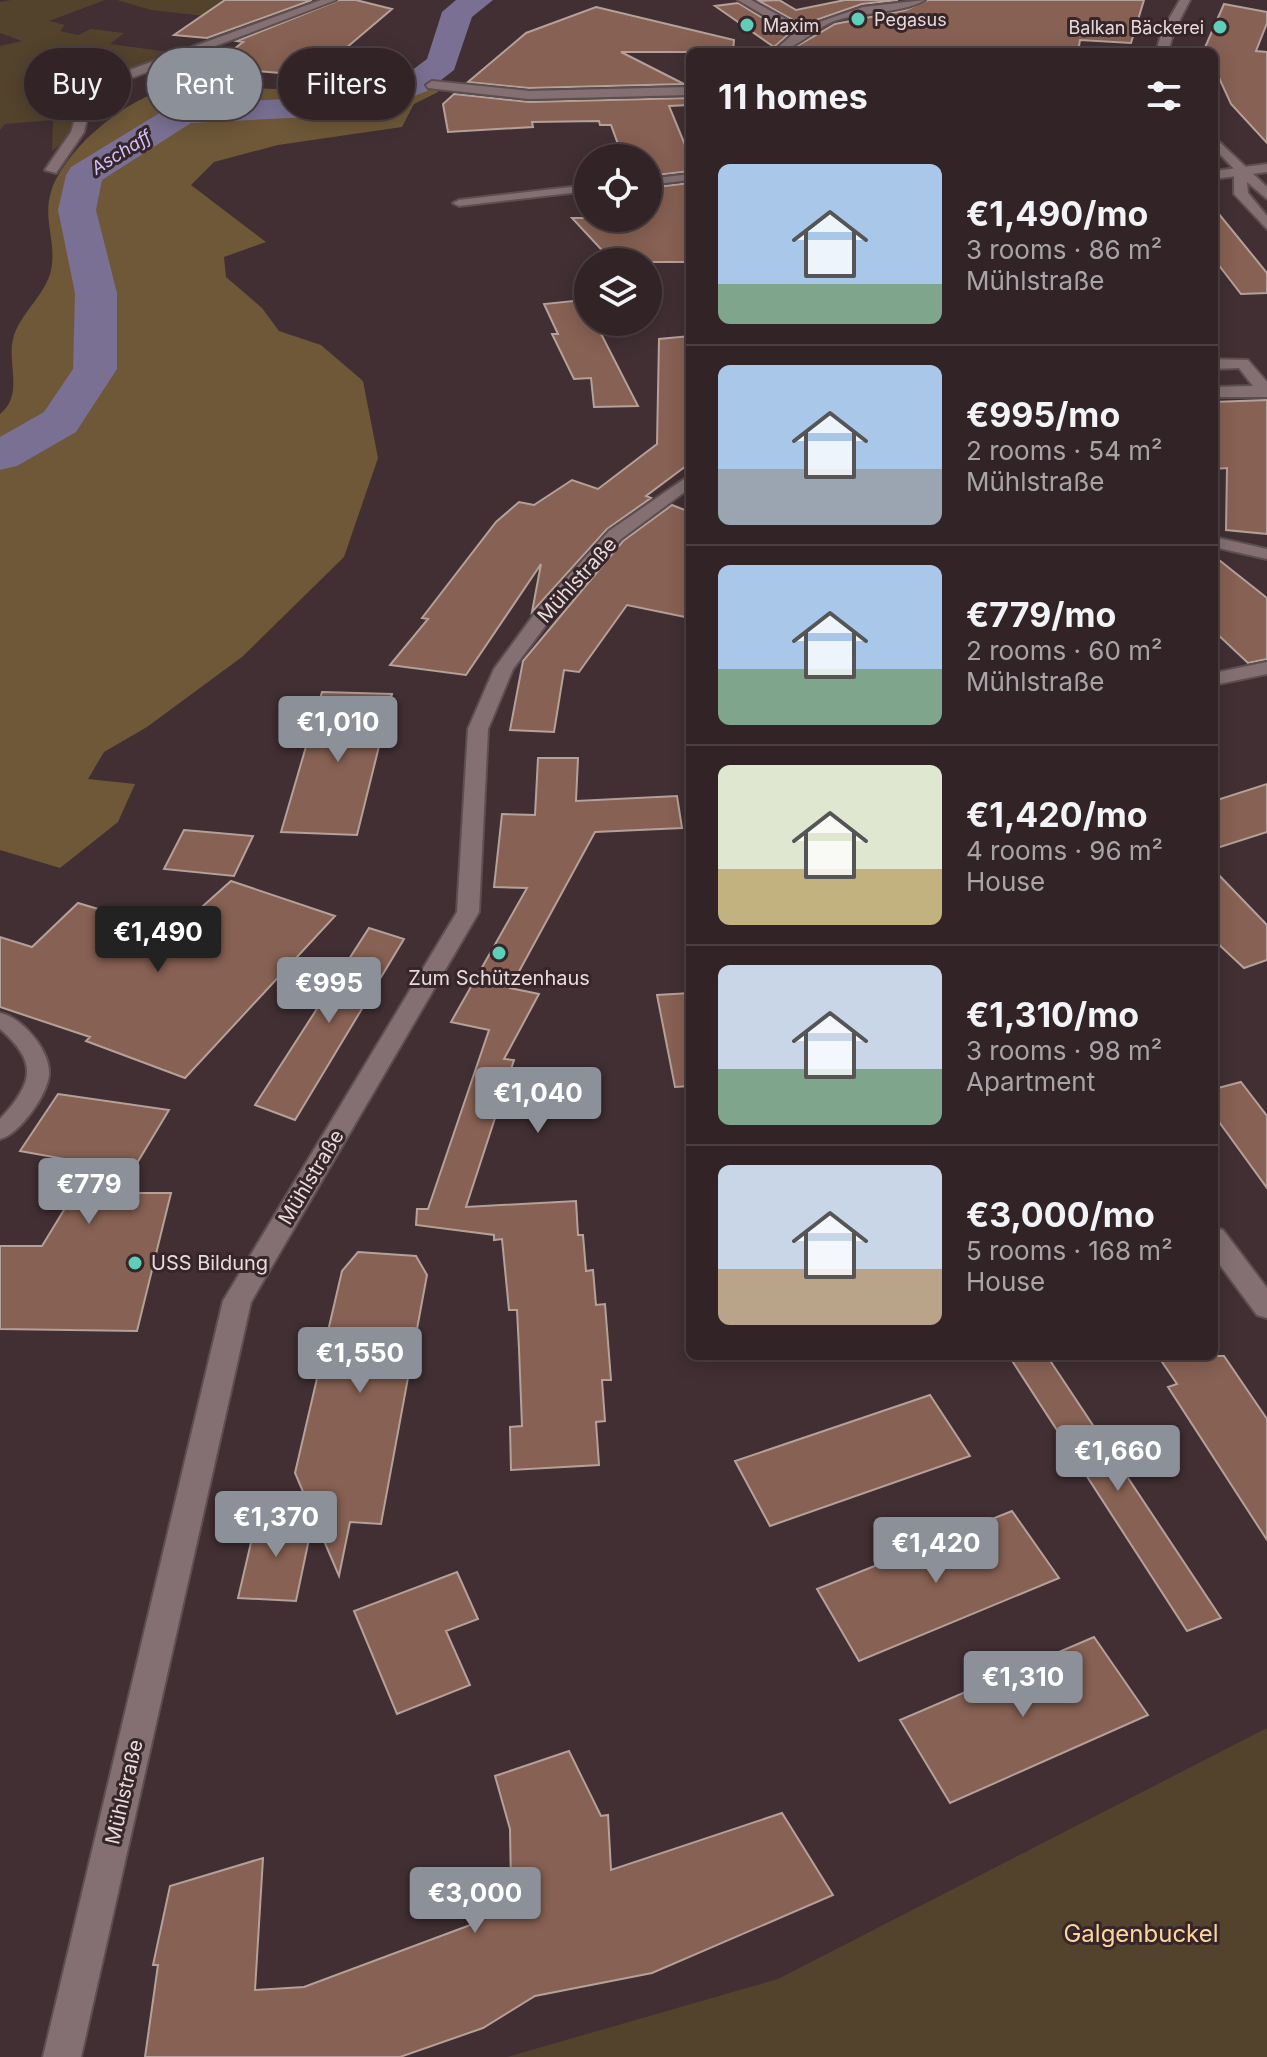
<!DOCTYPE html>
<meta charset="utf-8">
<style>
:root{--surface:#312326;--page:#392b2e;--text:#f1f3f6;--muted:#a8a4a7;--line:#4c4043;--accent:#8c9099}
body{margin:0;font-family:Inter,sans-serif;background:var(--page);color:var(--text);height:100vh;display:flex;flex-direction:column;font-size:30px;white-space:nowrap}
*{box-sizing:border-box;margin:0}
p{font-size:26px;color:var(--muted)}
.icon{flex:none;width:44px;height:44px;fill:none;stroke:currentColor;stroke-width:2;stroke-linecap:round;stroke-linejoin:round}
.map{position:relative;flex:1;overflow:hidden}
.sheet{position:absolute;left:686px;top:48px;width:532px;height:1312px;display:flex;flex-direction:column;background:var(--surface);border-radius:12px;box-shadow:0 4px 20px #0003,0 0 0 2px var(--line)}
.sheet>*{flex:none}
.top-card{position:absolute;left:24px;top:48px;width:542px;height:72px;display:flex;gap:16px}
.fabs{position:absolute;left:574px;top:144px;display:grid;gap:16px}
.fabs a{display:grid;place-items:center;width:88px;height:88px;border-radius:50%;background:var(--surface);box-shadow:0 4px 20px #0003,0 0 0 2px var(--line);font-size:40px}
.price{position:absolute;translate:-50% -68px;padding:0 18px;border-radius:8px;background:var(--accent);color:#fff;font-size:26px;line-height:52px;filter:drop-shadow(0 2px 4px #0008)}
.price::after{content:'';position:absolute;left:50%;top:48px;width:24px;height:18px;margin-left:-12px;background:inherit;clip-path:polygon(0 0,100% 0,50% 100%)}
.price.on{background:#222;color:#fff}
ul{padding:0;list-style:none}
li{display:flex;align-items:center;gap:24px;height:200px;padding:0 32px}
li+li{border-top:2px solid var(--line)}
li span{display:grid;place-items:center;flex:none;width:224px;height:160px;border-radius:12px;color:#555}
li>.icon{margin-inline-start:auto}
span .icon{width:96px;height:96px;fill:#fffc;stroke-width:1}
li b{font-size:34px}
h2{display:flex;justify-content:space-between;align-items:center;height:96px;padding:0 32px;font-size:34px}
.tag{padding:0 28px;border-radius:36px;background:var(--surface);box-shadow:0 4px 20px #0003,0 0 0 2px var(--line);font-size:28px;line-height:72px}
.tag.on{background:var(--accent);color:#fff}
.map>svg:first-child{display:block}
</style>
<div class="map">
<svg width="1267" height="2057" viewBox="0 0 1267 2057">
<rect width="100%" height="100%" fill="#412f33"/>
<path fill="#53432d" d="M 11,0 L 105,0 L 49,21 L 65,25 L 60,31 L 78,35 L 91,29 L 124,33 L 110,44 L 177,53 L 103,86 L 68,138 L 52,151 L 53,120 L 5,124 L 0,130 L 0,46 L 22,41 L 0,33 L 0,2 Z
M 117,0 L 267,0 L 300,7 L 258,22 L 151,10 Z
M 1267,1728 L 1267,2057 L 507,2057 L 778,1979 Z"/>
<path fill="#6e5838" d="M 414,78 L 439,83 L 438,92 L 414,104 L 402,127 L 278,145 L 214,162 L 191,185 L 266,242 L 224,257 L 226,277 L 262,308 L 279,331 L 321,345 L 363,381 L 378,458 L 344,557 L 242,657 L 147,727 L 104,752 L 88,779 L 135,784 L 118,822 L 60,868 L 0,850 L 0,414 C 24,395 7,364 13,339 C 19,313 50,292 52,264 C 55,240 43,217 51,192 C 64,150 123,101 165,90 C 202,81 244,89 281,89 C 325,88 370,83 414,78 Z"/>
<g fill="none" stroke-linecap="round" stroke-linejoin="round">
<path fill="#797093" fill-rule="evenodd" d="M 456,0 L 493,0 L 472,17 L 454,70 L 427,91 L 369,114 L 191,123 L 102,180 L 96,210 L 117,293 L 117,369 L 76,432 L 17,466 L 0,470 L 0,437 L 44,412 L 73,369 L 75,293 L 58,210 L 66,175 L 71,167 L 171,106 L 363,94 L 403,77 L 427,59 L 442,12 Z"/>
</g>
<path fill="#876153" stroke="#b5a199" stroke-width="2" d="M 225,0 L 312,0 L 207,38 L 174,35 Z
M 339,0 L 356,0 L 392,9 L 319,71 L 297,69 L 291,74 L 211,67 L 243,42 L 237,41 Z
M 779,0 L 796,10 L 845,0 L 898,0 L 862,4 L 802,25 L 759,1 Z
M 928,0 L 1144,0 L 1131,43 L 1080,40 L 1078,52 L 787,52 L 835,24 L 906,10 Z
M 738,3 L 789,34 L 774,47 L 715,6 Z
M 1224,4 L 1267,12 L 1267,23 L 1256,51 L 1267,52 L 1267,143 L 1231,104 L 1214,67 L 1214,52 L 1203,52 Z
M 596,7 L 734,40 L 733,52 L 621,52 L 684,84 L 529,88 L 468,82 L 526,33 Z
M 454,94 L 529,102 L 690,98 L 690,105 L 669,106 L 690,157 L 690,171 L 648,176 L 648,158 L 623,158 L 611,125 L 600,125 L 599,121 L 532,122 L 533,127 L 448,132 L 443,104 Z
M 690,183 L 690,262 L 613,262 L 572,218 L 648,218 L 648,188 Z
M 1214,208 L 1267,273 L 1267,293 L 1241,294 L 1214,259 Z
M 583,300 L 588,322 L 595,322 L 638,406 L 594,407 L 591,378 L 574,379 L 552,334 L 558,334 L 544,304 Z
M 690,336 L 690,463 L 646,496 L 651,498 L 607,529 L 532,612 L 541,564 L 466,675 L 390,665 L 428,619 L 422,618 L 496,522 L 519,502 L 534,505 L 572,480 L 598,489 L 657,444 L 659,339 Z
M 1267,400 L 1267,534 L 1226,530 L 1227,468 L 1214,469 L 1214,402 Z
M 672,505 L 690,512 L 690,618 L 627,605 L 579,672 L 564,670 L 554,732 L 510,730 L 523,661 L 623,541 Z
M 1214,556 L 1267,598 L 1267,659 L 1248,663 L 1214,631 Z
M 322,692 L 392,694 L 357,835 L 281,832 Z
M 538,758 L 578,758 L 576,801 L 677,796 L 682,828 L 595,832 L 510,988 L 539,994 L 504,1059 L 514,1060 L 466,1207 L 576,1201 L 578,1235 L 583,1235 L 586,1271 L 593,1270 L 596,1305 L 605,1304 L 611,1380 L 602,1380 L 605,1421 L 596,1422 L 599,1465 L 511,1470 L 510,1427 L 522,1426 L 519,1349 L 517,1310 L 509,1310 L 502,1239 L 494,1240 L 494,1235 L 416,1225 L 417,1209 L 428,1209 L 489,1030 L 451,1022 L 527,888 L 494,887 L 502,814 L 535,815 Z
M 1267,784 L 1267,832 L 1214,849 L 1214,801 Z
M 184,830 L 253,836 L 234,876 L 164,869 Z
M 1214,870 L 1267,925 L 1267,960 L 1244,968 L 1214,940 Z
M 231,881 L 335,916 L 185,1078 L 86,1041 L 90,1037 L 0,1007 L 0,937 L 32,947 L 78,903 L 174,932 Z
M 369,928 L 404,939 L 295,1120 L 255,1105 Z
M 690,993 L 690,1086 L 675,1087 L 657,995 Z
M 1241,1082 L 1267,1116 L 1267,1188 L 1214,1115 L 1214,1089 Z
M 58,1094 L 169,1110 L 119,1193 L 171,1193 L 137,1331 L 0,1329 L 0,1246 L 42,1246 L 92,1164 L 20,1151 Z
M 358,1252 L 416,1256 L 427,1275 L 381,1524 L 350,1522 L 339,1576 L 295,1473 L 342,1271 Z
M 1009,1356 L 1047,1356 L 1221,1618 L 1187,1631 Z
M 1158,1356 L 1224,1356 L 1267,1419 L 1267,1540 L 1168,1387 L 1177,1384 Z
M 930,1395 L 970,1456 L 770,1526 L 735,1461 Z
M 1012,1511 L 1059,1578 L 859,1661 L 817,1589 Z
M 257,1517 L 313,1520 L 296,1601 L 238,1598 Z
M 457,1572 L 478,1619 L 446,1631 L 470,1685 L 397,1714 L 354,1611 Z
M 1094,1637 L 1148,1715 L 950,1803 L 900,1720 Z
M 569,1751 L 601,1816 L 608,1815 L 611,1870 L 782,1813 L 833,1895 L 652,1973 L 535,1996 L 483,2028 L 400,2057 L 145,2057 L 158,1965 L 153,1965 L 170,1886 L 263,1858 L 255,1990 L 304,1987 L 473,1924 L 476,1888 L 511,1885 L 510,1829 L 495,1776 Z"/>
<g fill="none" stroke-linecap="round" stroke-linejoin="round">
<g stroke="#5d4e51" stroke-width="4">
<path id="lane" d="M 690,174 L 690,180 L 648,185 L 648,179 Z
M 588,185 L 588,191 L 459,206 L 453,203 L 459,200 Z
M 0,1013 C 22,1017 51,1051 49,1075 C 47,1095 20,1134 0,1139 L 0,1119 C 33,1084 39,1062 0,1029 Z"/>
</g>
<g stroke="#5d4e51" stroke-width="4">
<path id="street" d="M 321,0 L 336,0 L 129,79 L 90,105 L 84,132 L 56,173 L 45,170 L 71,132 L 80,101 L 121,73 Z
M 738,0 L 751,0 L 802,28 L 863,7 L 925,0 C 905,13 859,12 834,21 C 813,29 794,52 773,52 L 794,33 Z
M 432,81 L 529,91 L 690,87 L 690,95 L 529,99 L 428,88 L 426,85 Z
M 1267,164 L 1267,172 L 1214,179 L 1214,171 Z
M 1214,359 L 1248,360 L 1267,382 L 1267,397 L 1214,397 L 1214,387 L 1253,386 L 1239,368 L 1214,369 Z
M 690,475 L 690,488 L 621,539 L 549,621 L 513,669 L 488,729 L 479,912 L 251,1302 L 81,2057 L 43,2057 L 223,1301 L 457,912 L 468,729 L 494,669 L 535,613 L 609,531 Z
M 1214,537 L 1267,549 L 1267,559 L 1214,547 Z
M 1267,662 L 1267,674 L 1214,685 L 1214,673 Z
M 1214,1227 L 1223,1230 L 1267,1288 L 1267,1318 L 1257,1315 L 1214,1257 Z"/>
</g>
<g stroke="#5d4e51" stroke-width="4">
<path id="secondary" d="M 1180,0 L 1190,0 L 1174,31 L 1168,52 L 1156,52 L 1162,31 Z
M 1214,137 L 1267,187 L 1267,199 L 1247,182 L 1248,193 L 1267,216 L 1267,229 L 1234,194 L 1234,169 L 1214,148 Z"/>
</g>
<use href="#lane" fill="#847073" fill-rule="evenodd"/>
<use href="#street" fill="#847073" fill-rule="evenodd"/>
<use href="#secondary" fill="#847073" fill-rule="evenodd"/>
</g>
<g fill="#5eceb8" stroke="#362529" stroke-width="3">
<circle cx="858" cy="19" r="8"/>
<circle cx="747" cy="25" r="8"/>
<circle cx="1220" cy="27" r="8"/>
<circle cx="499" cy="953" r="8"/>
<circle cx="135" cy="1263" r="8"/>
</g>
<g text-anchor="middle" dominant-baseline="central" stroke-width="6" stroke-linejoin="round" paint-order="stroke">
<g font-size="18" fill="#e7dbdd" stroke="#362529" text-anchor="start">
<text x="874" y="19">Pegasus</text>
<text x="763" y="25">Maxim</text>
<text x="1204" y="27" text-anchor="end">Balkan Bäckerei</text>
</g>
<g font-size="18" font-style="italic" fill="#d3c2fe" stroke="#362529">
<text transform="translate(121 152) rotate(-32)">Aschaff</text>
</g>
<g font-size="20" fill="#e7dbdd" stroke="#362529">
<text transform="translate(577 580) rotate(-48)">Mühlstraße</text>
<text transform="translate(311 1177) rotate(-59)">Mühlstraße</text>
<text transform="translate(124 1792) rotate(-77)">Mühlstraße</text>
</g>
<g font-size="20" fill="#e7dbdd" stroke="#362529">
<text x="499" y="978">Zum Schützenhaus</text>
<text x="151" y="1263" text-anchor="start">USS Bildung</text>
</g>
<g font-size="24" fill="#fdd49c" stroke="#362529">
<text x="1141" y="1933">Galgenbuckel</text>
</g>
</g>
</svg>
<div class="fabs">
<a><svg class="icon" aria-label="locate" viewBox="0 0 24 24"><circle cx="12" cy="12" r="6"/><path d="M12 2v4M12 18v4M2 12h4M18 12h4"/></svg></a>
<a><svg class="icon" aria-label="layers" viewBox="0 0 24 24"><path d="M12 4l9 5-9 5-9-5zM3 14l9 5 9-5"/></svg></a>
</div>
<b class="price" style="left:338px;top:764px">€1,010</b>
<b class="price on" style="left:158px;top:974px">€1,490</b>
<b class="price" style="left:329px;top:1025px">€995</b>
<b class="price" style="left:538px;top:1135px">€1,040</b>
<b class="price" style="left:89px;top:1226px">€779</b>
<b class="price" style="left:360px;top:1395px">€1,550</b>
<b class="price" style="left:1118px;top:1493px">€1,660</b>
<b class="price" style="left:276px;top:1559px">€1,370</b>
<b class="price" style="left:936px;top:1585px">€1,420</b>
<b class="price" style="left:1023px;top:1719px">€1,310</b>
<b class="price" style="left:475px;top:1935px">€3,000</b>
<div class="top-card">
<a class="tag">Buy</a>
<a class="tag on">Rent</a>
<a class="tag">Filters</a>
</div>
<section class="sheet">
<h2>11 homes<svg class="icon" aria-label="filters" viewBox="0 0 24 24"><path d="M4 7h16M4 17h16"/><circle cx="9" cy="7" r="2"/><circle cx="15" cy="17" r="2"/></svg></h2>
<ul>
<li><span style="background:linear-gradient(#a9c7e8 75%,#7fa58c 0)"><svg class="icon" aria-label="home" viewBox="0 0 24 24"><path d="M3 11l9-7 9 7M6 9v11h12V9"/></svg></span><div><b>€1,490/mo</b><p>3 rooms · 86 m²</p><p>Mühlstraße</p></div></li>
<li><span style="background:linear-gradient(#a9c7e8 65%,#9aa5b1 0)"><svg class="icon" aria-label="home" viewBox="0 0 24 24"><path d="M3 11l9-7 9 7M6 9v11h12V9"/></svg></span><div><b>€995/mo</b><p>2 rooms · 54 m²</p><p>Mühlstraße</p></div></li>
<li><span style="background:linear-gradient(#a9c7e8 65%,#7fa58c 0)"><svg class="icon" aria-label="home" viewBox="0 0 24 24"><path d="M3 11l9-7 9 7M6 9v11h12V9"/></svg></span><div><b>€779/mo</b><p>2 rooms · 60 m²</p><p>Mühlstraße</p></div></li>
<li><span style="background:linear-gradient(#dfe7d0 65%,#c2b280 0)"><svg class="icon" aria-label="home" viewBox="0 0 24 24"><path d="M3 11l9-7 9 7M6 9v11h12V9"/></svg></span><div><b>€1,420/mo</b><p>4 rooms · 96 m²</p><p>House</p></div></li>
<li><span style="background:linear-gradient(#c9d6e8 65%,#7fa58c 0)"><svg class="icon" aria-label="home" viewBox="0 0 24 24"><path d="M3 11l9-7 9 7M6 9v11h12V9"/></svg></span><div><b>€1,310/mo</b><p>3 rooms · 98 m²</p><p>Apartment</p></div></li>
<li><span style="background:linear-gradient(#c9d6e8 65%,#b9a48a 0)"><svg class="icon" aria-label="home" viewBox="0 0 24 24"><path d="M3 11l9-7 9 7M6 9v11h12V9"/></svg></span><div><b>€3,000/mo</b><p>5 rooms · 168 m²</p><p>House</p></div></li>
</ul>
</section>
</div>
